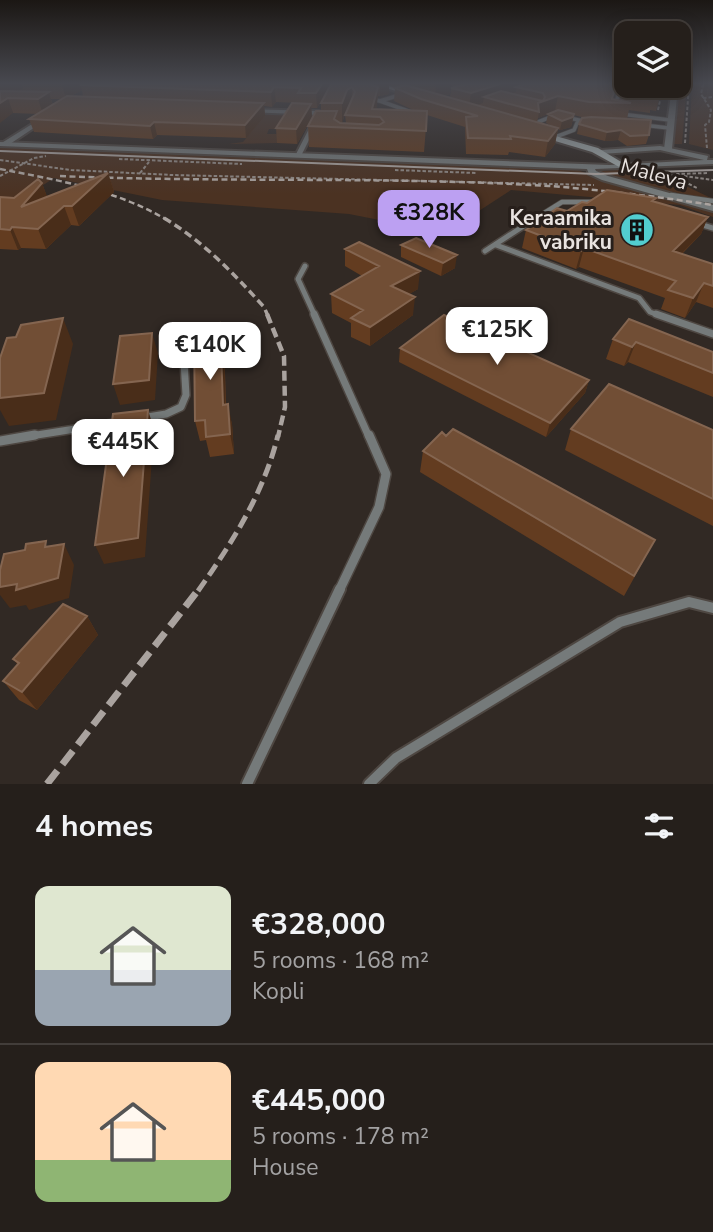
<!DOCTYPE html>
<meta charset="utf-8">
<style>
:root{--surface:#251f1b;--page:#2d2724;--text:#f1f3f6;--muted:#a3a2a3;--line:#423d3a;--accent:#bca0f2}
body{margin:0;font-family:"Nunito Sans",sans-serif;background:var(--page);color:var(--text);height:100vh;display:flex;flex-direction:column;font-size:26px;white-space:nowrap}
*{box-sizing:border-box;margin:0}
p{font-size:23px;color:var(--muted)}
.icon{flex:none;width:38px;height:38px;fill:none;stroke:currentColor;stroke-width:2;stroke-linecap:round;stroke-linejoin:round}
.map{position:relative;height:784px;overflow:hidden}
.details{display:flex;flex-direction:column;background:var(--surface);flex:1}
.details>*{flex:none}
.controls{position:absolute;left:614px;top:21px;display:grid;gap:14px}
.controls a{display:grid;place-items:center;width:77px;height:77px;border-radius:14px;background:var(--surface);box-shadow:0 4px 18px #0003,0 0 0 2px var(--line);font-size:35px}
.price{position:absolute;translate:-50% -60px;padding:0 16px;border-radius:14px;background:#fff;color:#222;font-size:23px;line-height:46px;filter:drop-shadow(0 2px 4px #0008)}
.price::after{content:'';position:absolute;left:50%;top:42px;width:21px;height:16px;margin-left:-10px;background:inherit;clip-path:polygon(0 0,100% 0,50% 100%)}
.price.current{background:var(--accent);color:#111}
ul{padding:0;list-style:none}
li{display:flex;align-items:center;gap:21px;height:175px;padding:0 35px}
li+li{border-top:2px solid var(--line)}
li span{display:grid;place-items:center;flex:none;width:196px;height:140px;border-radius:14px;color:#555}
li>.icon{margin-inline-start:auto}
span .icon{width:84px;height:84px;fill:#fffc;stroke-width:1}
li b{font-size:30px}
h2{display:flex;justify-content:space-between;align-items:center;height:84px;padding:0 35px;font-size:30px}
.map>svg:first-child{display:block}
</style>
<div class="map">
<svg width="713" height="784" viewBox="0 0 713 784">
<rect width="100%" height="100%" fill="#312924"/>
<path fill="#4b3222" d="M 679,84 L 687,84 L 682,144 L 672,144 Z
M 692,84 L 713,84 L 713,150 L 689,144 Z
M 254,113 L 306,115 L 297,130 L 269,129 L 267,134 L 282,134 L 277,143 L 229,144 L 243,142 L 265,115 Z
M 0,146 L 570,167 L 611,183 L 713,211 L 713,217 L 680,205 L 511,190 L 445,233 L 349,214 L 162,200 L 54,178 L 31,193 L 3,201 L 0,209 Z
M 654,168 L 663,175 L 713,199 L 656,189 L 602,175 L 600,171 Z"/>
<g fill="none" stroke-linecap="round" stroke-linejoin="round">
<g stroke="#4e4742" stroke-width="5">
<path id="service-far5" d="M 371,99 L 380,101 L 403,94
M 380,101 L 411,112
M 615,106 L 622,84
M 621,114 L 670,120
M 643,125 L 669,128
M 542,126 L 538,122 L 556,115 L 583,121
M 558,136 L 574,130 L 577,123 L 586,122"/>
</g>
<g stroke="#4e4742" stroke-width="6">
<path id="service-far4" d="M 671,195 L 713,201
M 533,220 L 562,202 L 596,202"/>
</g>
<g stroke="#4e4742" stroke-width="8">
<path id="service-far3" d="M 696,223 L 713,228
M 496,245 L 639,298 L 650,312 L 661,316
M 485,251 L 536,218
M 305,266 L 298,279 L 315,316"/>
</g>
<g stroke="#4e4742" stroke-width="10">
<path id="service-far2" d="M 314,314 L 369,437
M 656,314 L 713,334
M 142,418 L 166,414 L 181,407 L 186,395 L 183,344
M 24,437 L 120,422"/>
</g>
<g stroke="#4e4742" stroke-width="12">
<path id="service-far1" d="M 0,441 L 35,435
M 339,591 L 379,507 L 386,474 L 369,435"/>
</g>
<g stroke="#4e4742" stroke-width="14">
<path id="service" d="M 247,784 L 340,589
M 369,784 L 396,758 L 620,622 L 689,602 L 713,608"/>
</g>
<g stroke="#4e4742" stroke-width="4">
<path id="minor" d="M 672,86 L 678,86 L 672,149 L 668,151 L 664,149 Z
M 247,109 L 319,111 L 322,113 L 319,115 L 245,112 Z
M 45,116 L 47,119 L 7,146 L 0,144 Z
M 314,119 L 319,120 L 302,154 L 295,156 Z"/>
</g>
<g stroke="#4e4742" stroke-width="4">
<path id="tertiary" d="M 0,142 L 609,165 L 704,160 L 660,150 L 601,154 L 597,152 L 601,150 L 660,146 L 708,156 L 707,160 L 713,160 L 713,164 L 595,169 L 596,171 L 608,176 L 713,205 L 713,211 L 602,180 L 589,174 L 587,169 L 0,146 Z"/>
</g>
<g stroke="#4e4742" stroke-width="4">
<path id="secondary" d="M 373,84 L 382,84 L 415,94 L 412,96 Z
M 538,131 L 598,148 L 628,166 L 621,168 L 592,152 L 535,135 Z"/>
</g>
<path stroke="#908985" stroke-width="2" stroke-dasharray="3.5 2" stroke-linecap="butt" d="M 703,84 L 701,94 L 711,110 L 709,122 L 705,125 L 707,148
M 703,98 L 713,97
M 658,110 L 663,86
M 685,143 L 689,84
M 34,158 L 46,156
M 119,159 L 242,164
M 0,160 L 71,170 L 172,175 L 594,185
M 395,170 L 476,173
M 140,173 L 149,162
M 669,174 L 697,188
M 676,174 L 708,173
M 0,176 L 34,158
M 684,176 L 713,180
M 642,177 L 659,175"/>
<use href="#service-far5" stroke="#757a7a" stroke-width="3.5"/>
<use href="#service-far4" stroke="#757a7a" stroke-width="4.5"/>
<use href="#service-far3" stroke="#757a7a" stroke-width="5"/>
<use href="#service-far2" stroke="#757a7a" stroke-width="7"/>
<use href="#service-far1" stroke="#757a7a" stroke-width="9"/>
<use href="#service" stroke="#757a7a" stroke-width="10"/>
<use href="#minor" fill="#757a7a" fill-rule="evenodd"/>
<use href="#tertiary" fill="#757a7a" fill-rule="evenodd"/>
<use href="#secondary" fill="#9fa8a8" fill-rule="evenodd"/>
<path stroke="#aaa39f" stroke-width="2" d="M 0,151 L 596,174 L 713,170"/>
<path stroke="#aaa39f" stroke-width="2.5" stroke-dasharray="6 3.5" stroke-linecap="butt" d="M 0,169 C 57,180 117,190 167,220
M 60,176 C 223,183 386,176 549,186 C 604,190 659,197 713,205"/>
<path stroke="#aaa39f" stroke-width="3.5" stroke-dasharray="8 4.5" stroke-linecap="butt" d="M 164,218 C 204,242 233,273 264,307 L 268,316"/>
<path stroke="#aaa39f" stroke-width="4.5" stroke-dasharray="10 5" stroke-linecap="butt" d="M 267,314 L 284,356 L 285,407 L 278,437"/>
<path stroke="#aaa39f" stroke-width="5" stroke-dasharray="13 6" stroke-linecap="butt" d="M 198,591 C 232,543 264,493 278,435"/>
<path stroke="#aaa39f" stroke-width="7" stroke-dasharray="17 8" stroke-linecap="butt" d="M 47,784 L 199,589"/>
</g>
<path fill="#633c20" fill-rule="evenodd" d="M 0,84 L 618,84 L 616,85 L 612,99 L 620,100 L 625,84 L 660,96 L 656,111 L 650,110 L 650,113 L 629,110 L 627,119 L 649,135 L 646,144 L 627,146 L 618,140 L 605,141 L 577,134 L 579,124 L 585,118 L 574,115 L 571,127 L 560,130 L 558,129 L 555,144 L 545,157 L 509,152 L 508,155 L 466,154 L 465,127 L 427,115 L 424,152 L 309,147 L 308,126 L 321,111 L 321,103 L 330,86 L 317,108 L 311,108 L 312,117 L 297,144 L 277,143 L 276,128 L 299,103 L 276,102 L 272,107 L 264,106 L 265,116 L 246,138 L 157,135 L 153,139 L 34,132 L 29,119 L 38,114 L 13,113 ZM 389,85 L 398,87 L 395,88 L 394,101 L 413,110 L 376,109 L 378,96 L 380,96 L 389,94 ZM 450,85 L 456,87 L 451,88 L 450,98 L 444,96 L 450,94 ZM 82,90 L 83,97 L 71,96 ZM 51,99 L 62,99 L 53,105 ZM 349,107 L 345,115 L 346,123 L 342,123 L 347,108 ZM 555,111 L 556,111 L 548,114 L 546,123 L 552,126 L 537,122 L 538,118 Z
M 108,173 L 114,192 L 79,226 L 71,225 L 46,249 L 21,248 L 18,250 L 0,249 L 0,197 L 14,198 L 42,183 L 47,197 Z
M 654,202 L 708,217 L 701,234 L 682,254 L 713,264 L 713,308 L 696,302 L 685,318 L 661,309 L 665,298 L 579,267 L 576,269 L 522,248 L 526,230 L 567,211 L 587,203 Z
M 359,242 L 418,289 L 409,294 L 413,315 L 370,346 L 351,337 L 351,323 L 332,313 L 331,294 L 362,276 L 345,266 L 345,249 Z
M 401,245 L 455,268 L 441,276 L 401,257 Z
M 220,323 L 224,342 L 226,404 L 232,424 L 234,454 L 210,457 L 206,440 L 200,441 L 195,421 L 205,333 Z
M 613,339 L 713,352 L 713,397 L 628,362 L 624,366 L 606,359 Z
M 400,348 L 589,380 L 585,393 L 546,437 L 399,362 Z
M 571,429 L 713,430 L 713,526 L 565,450 Z
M 446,436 L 655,540 L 624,596 L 420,472 L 423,451 Z
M 87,616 L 98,635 L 37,710 L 19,700 L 3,681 L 18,665 L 13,659 Z"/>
<path fill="#492d19" d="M 0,84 L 22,84 L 23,89 L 0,98 Z
M 64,84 L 91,84 L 80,85 L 82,90 L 66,99 L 62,85 Z
M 322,84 L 342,84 L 329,87 L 317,108 L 316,93 Z
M 380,84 L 389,84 L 389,94 L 380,96 Z
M 436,84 L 450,84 L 450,94 L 435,99 Z
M 500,84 L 539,84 L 516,87 L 516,92 L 494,100 L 484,97 L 483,103 L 469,108 L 471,93 Z
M 274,87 L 276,102 L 272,107 L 271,92 Z
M 352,87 L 352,106 L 347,108 L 342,123 L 342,103 L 347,90 Z
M 378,87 L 377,105 L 375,116 L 372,109 Z
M 49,92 L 53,107 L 43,114 L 38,99 Z
M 558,96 L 555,111 L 538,118 L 539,112 L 538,103 Z
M 8,98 L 13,113 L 0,123 L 0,103 Z
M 264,103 L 265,116 L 246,138 L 245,125 Z
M 311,104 L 312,117 L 297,144 L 296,129 Z
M 574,114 L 571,127 L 560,130 L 562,121 Z
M 154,122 L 157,135 L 153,139 L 150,126 Z
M 558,128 L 555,144 L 545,157 L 548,141 Z
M 621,130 L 618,140 L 605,141 L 607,132 Z
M 108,173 L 114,192 L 79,226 L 72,206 Z
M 42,183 L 49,202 L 21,207 Z
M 64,206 L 71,225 L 46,249 L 38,229 Z
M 708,217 L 701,234 L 666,269 L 673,251 Z
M 12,227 L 21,248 L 18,250 L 10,230 Z
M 584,248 L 579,267 L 576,269 L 581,251 Z
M 457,255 L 455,268 L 441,276 L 443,263 Z
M 420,271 L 418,289 L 390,305 L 391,286 Z
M 704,283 L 696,302 L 685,318 L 693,298 Z
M 415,297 L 413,315 L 370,346 L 370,327 Z
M 63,318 L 73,344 L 56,420 L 9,426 L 0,410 L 0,383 Z
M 220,323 L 224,342 L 226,425 L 223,405 Z
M 152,333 L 158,353 L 155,400 L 120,405 L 113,384 Z
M 636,342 L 628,362 L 624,366 L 632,347 Z
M 589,380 L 585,393 L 546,437 L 550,423 Z
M 228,404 L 232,424 L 234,454 L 230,434 Z
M 148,410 L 154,429 L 145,557 L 104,564 L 95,545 Z
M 64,544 L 74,565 L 69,598 L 29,610 L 26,605 L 10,608 L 0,595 L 0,587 Z
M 87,616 L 98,635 L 37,710 L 22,692 Z"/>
<path fill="#714e35" stroke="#846550" stroke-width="2" d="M 82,84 L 322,84 L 316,93 L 298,93 L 301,88 L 274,87 L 271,92 L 80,85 Z
M 331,84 L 368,84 L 378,87 L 372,109 L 427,111 L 426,131 L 308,126 L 316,111 L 337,111 L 334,119 L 340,123 L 379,125 L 384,122 L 380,117 L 345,115 L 355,92 L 352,87 L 347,90 L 342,103 L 321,103 Z
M 467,84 L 500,84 L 471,93 L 451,88 Z
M 525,84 L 616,84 L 612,99 L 631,103 L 589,102 L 558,96 L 538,103 L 539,112 L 484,97 L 501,91 L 543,101 L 545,97 L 543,93 L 516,87 Z
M 625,84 L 626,84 L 626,86 L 662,86 L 660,96 L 655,95 L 654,98 L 622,93 Z
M 405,85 L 558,128 L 548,141 L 510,136 L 511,139 L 468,138 L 466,117 L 478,116 L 421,99 L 395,88 Z
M 0,91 L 49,92 L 38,99 L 8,98 L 0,103 Z
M 67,96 L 264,103 L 245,125 L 154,122 L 150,126 L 29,119 Z
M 292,103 L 311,104 L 296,129 L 276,128 Z
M 558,110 L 574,114 L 573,117 L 562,121 L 548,114 Z
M 591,117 L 651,120 L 649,135 L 630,136 L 621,130 L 607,132 L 579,124 L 582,118 Z
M 108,173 L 72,206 L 64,206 L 38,229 L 12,227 L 10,230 L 0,229 L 0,197 L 14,198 L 38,179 L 42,183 L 21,207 Z
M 607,190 L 656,198 L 652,201 L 708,217 L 673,251 L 713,264 L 713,286 L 704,283 L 693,298 L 668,290 L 676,281 L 584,248 L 581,251 L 526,230 L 557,208 L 567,211 L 582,202 L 587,203 Z
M 416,238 L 457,255 L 443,263 L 401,245 Z
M 359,242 L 420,271 L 391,286 L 415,297 L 370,327 L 351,318 L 363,310 L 331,294 L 379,266 L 345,249 Z
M 444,315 L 589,380 L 550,423 L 400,348 Z
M 63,318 L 44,393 L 0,398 L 0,358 L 7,338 L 16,337 L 21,325 Z
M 629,319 L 713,352 L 713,373 L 636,342 L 632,347 L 613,339 Z
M 220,323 L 223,405 L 228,404 L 230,434 L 206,437 L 205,420 L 195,421 L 194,335 L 205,333 L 204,325 Z
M 152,333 L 149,380 L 113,384 L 120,336 Z
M 609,384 L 713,430 L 713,499 L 571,429 Z
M 148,410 L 138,538 L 95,545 L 113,414 Z
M 453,429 L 655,540 L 634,576 L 423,451 L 442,432 L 446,436 Z
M 46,541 L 45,547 L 64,544 L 58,578 L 16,590 L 17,584 L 0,587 L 0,570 L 4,554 L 25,550 L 26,544 Z
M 63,604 L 87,616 L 22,692 L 3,681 L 19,663 L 13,659 Z"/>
<linearGradient id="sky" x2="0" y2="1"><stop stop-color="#1b1714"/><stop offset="0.43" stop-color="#484950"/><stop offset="1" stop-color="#484950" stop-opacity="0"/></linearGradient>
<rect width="713" height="194" fill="url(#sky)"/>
<defs>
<g id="building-disc" transform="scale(1.75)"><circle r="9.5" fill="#52cdcf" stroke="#271f1b"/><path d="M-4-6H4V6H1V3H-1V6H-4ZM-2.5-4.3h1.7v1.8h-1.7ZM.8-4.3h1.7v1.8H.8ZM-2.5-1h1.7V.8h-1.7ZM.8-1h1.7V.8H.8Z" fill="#111"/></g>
</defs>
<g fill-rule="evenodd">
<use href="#building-disc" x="637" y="230"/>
</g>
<g text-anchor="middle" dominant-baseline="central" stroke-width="6" stroke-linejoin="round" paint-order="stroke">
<g font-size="21" fill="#e9e3e0" stroke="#271f1b">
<text transform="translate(654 174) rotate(15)">Maleva</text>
</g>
<g font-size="21" font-weight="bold" fill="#e9e3e0" stroke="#271f1b" text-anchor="end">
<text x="612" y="218">Keraamika<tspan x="612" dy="24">vabriku</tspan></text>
</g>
</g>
</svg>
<div class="controls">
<a><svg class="icon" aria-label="layers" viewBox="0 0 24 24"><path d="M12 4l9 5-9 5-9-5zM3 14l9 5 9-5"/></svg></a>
</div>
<b class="price current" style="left:429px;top:250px">€328K</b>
<b class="price" style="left:497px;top:367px">€125K</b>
<b class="price" style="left:210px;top:382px">€140K</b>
<b class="price" style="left:123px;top:479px">€445K</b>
</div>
<section class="details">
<h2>4 homes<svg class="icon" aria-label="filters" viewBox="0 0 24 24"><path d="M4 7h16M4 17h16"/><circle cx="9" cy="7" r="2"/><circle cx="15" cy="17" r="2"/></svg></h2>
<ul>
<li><span style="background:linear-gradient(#dfe7d0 60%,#9aa5b1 0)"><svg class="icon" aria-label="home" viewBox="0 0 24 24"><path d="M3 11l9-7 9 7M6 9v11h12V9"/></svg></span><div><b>€328,000</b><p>5 rooms · 168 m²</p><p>Kopli</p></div></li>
<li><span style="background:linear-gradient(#ffd9b3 70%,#8fb573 0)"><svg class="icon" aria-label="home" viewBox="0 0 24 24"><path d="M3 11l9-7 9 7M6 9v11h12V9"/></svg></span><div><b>€445,000</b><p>5 rooms · 178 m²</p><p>House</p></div></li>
</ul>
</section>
